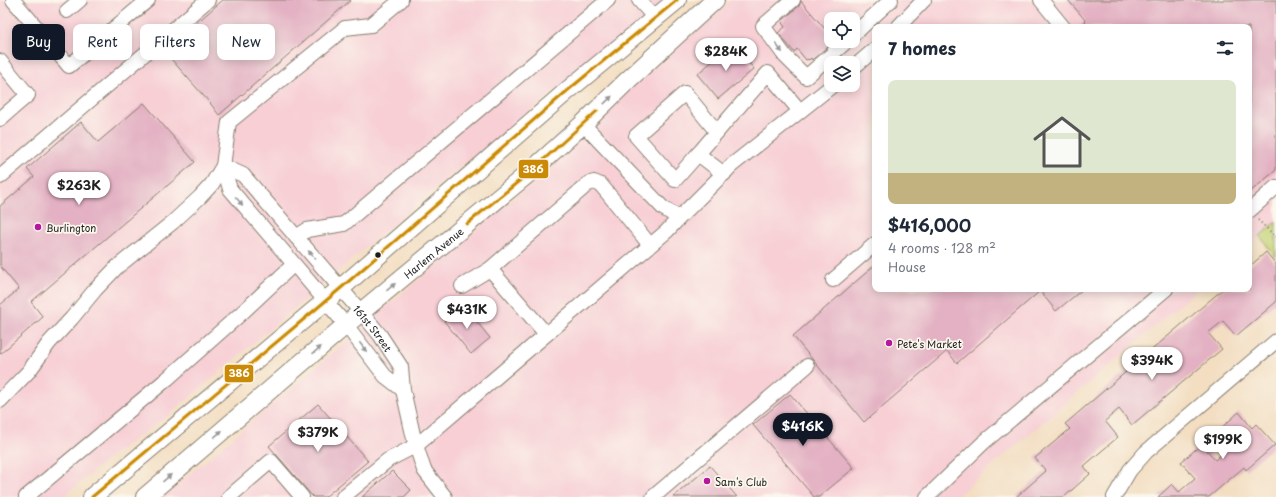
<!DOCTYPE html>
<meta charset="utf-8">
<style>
:root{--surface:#fff;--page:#f6f6f7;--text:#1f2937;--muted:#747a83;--line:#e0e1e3;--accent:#111827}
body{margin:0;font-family:"Playpen Sans",sans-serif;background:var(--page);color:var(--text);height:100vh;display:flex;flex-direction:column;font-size:15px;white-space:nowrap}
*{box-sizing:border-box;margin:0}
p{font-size:13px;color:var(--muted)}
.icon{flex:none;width:22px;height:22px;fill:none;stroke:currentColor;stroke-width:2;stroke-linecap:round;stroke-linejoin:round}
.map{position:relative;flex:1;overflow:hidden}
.side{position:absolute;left:872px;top:24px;width:380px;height:268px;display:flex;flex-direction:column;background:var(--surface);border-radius:8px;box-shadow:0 2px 10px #0003}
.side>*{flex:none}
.hud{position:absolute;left:12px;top:24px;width:380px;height:36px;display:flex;gap:8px}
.tools{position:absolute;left:824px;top:12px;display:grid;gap:8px}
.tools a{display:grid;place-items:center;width:36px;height:36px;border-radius:8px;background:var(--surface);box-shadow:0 2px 10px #0003;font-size:20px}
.price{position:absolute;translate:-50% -34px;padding:0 9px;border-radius:14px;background:#fff;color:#222;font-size:13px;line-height:26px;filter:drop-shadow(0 1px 2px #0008)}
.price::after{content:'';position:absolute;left:50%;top:24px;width:12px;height:9px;margin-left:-6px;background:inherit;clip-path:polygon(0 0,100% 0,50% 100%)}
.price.active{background:var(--accent);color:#fff}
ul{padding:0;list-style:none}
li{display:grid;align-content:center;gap:8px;height:212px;padding:0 16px}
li+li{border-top:1px solid var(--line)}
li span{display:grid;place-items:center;height:124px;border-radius:8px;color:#555}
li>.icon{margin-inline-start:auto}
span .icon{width:72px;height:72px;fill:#fffc;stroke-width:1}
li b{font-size:17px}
h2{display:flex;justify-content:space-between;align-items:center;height:48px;padding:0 16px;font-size:17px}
.chip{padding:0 14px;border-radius:8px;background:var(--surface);box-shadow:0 2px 10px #0003;font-size:14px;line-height:36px}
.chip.active{background:var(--accent);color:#fff}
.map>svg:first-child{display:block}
</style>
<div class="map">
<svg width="1276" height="497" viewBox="0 0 1276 497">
<rect width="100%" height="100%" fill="#fbf7ec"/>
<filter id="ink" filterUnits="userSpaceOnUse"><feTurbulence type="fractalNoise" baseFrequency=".025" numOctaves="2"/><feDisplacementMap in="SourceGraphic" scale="8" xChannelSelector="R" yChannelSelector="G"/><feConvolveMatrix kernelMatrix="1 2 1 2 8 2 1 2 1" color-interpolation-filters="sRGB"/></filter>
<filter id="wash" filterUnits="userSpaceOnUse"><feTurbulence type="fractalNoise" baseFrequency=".012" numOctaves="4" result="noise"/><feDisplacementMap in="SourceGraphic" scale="16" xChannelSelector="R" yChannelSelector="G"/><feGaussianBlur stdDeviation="0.9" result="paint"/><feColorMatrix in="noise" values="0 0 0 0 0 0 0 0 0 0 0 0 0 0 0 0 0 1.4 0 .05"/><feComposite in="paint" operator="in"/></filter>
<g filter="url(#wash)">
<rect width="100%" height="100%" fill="#f3dec2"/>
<path fill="#f7cfd5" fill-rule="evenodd" d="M 0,0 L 667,0 L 636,26 L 471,158 L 169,415 L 114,454 L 63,497 L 0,497 Z
M 731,0 L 1276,0 L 1276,222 L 1249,245 L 1249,27 L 875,27 L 875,289 L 1198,289 L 956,497 L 163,497 L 553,165 L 632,87 ZM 831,19 L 853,19 L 853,41 L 831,41 ZM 831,63 L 853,63 L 853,85 L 831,85 Z"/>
<path fill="#c5d375" stroke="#707848" d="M 1276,222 L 1276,258 L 1260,236 Z"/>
<g id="blocks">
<path fill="#e3b1c3" d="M 223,0 L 351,0 L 219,115 L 210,103 L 164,51 Z
M 1068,0 L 1276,0 L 1276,170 L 1249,193 L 1249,27 L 1079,27 L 1086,21 Z
M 801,1 L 831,36 L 831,41 L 834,41 L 812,60 L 811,58 L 809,60 L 808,59 L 806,60 L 797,49 L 794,52 L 778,33 L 785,27 L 782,23 L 783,22 L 782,21 L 799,6 Z
M 734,44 L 754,69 L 718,99 L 697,74 Z
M 144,103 L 195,162 L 31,302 L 43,317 L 0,354 L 0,305 L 19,289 L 0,266 L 0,206 L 34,177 L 27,169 L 81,122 L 98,142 Z
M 1266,252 L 1276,264 L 1276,302 L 1236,336 L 1223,321 L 1208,333 L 1222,349 L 1132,425 L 1119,409 L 1105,421 L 1118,437 L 1084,466 L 1090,474 L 1064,497 L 1016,497 L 1046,471 L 1035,458 L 1070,429 L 1065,424 L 1223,289 L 1249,289 L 1249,267 Z
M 875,265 L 875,289 L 1083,289 L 1056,311 L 1040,291 L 957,363 L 947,351 L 864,422 L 793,336 Z
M 463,305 L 490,338 L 471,354 L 444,321 Z
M 790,394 L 854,468 L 819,497 L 814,497 L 753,425 Z
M 318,404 L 368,461 L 325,497 L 313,497 L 269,446 Z
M 1239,412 L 1252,428 L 1256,424 L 1275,445 L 1246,470 L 1244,467 L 1209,497 L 1158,497 L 1172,484 L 1179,492 L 1195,478 L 1181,462 L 1202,444 L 1215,460 L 1232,445 L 1219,430 Z
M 710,466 L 737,497 L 673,497 Z
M 392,471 L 411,490 L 404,497 L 362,497 Z"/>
</g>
</g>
<g filter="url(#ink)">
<use href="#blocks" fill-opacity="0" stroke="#887d6f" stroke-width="1"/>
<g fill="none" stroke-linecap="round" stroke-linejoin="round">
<g stroke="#887d6f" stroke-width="16">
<g id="minor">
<path d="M 13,0 L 69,66 L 148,0"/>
<path d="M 639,0 L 655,18"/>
<path d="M 793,0 L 763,26 L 785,56 L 806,77 L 847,41"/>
<path d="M 1041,0 L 1063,27"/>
<path d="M 67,11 L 80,0"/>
<path d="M 898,27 L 924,0"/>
<path d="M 853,35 L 891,0"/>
<path d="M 0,61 L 28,95 L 0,119"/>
<path d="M 853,68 L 875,49"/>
<path d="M 583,124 L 663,208 L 679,218"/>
<path d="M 698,154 L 717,132"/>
<path id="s1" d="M 223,166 L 243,175 L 361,312 L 380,335 L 401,367 L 403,390 L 414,439 L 424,470 L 445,497"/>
<path d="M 223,166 L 230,189 L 346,325 L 385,376 L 403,390"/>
<path d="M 724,174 L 698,154 L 675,180 L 636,136 L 685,93 L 717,132 L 768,73 L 800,111"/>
<path d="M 0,177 L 208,0"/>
<path d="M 1249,211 L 1276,187"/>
<path d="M 296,237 L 307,230 L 344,224 L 608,0"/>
<path d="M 833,280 L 875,244"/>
<path d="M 462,286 L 490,269"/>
<path d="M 546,334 L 490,269 L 588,184 L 594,182 L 601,185 L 650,245"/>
<path d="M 0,401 L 29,371 L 49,343 L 72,318 L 95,290 L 117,267 L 173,222 L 200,197 L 212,184 L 223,166 L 229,122 L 345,28 L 371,25 L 401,0"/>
<path d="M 26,497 L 167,379 L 245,310 L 293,265"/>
<path d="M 229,497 L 271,461 L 302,497"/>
<path d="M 343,497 L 388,460 L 417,445 L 667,231 L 679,218 L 732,165 L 833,85"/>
<path d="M 653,497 L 807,366"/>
<path d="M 927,497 L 983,443 L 1166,289"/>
<path d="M 1114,497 L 1130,470 L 1146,452 L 1276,341"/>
</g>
</g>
<g stroke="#887d6f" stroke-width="20">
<g id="major">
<path d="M 92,497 L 341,288 L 567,91 L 677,0"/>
<path id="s2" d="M 145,497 L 361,312 L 530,172 L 583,124 L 628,80 L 715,0"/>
</g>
</g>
<path stroke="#887d6f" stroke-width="2" stroke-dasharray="1 3" stroke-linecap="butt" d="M 1258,220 L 1276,237"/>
<use href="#minor" stroke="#fff" stroke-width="14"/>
<use href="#major" stroke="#fff" stroke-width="18"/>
<g stroke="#fbf7ec" stroke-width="6">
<path id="bus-1" d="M 467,224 L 530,172 L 597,111
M 92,497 L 341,288 L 567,91 L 677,0"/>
</g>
<use href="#bus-1" stroke="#cb8a06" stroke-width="3"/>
</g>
<defs><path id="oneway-solid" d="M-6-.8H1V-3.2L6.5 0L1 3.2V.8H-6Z"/></defs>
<g fill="#999">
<use href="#oneway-solid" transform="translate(779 48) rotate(53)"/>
<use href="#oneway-solid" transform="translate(608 100) rotate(-44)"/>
<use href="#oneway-solid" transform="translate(239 201) rotate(50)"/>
<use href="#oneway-solid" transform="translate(312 255) rotate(-131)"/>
<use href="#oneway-solid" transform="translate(391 287) rotate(-40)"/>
<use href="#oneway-solid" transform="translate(363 347) rotate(53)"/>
<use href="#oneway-solid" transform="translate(317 350) rotate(-41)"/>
<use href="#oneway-solid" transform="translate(218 434) rotate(-41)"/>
<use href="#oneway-solid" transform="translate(167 478) rotate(-41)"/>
</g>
</g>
<g fill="#b5179e" stroke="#fbf7ec" stroke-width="1.5">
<circle cx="38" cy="227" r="4"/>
<circle cx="889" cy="343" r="4"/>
<circle cx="707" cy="481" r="4"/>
</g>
<circle fill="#1c1c1c" stroke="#fbf7ec" stroke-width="1.5" cx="378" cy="255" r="3.5"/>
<g text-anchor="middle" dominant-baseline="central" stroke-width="3.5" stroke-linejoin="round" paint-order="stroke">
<g font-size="10" fill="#1c1c1c" stroke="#fbf7ec" text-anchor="start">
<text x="46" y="227">Burlington</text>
<text x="897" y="343">Pete's Market</text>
<text x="715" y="481">Sam's Club</text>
</g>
<g font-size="10" fill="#1c1c1c" stroke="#fbf7ec">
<text stroke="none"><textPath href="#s2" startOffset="378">Harlem Avenue</textPath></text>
<text stroke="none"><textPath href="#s1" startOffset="223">161st Street</textPath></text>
</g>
</g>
<g stroke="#fbf7ec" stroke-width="1.5">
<rect x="518" y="159" width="31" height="20" rx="4" fill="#cb8a06"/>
<rect x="224" y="364" width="30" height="19" rx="4" fill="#cb8a06"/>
</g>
<g font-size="11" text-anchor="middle" font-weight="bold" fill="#fff">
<text x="533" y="173">386</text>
<text x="239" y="377">386</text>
</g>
</svg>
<div class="tools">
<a><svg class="icon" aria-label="locate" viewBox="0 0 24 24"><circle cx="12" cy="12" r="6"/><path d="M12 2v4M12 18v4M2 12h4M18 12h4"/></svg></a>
<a><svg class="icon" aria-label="layers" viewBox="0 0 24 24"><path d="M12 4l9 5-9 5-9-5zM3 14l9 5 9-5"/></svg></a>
</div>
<b class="price" style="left:726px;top:72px">$284K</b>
<b class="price" style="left:79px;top:206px">$263K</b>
<b class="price" style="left:467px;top:330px">$431K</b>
<b class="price" style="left:1152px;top:381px">$394K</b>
<b class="price active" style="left:803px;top:447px">$416K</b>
<b class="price" style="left:318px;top:453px">$379K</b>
<b class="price" style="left:1223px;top:460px">$199K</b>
<div class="hud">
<a class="chip active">Buy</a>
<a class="chip">Rent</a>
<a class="chip">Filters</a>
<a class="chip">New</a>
</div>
<section class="side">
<h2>7 homes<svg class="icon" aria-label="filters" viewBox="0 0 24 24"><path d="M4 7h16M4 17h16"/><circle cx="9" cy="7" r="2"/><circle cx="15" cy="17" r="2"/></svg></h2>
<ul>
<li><span style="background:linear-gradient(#dfe7d0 75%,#c2b280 0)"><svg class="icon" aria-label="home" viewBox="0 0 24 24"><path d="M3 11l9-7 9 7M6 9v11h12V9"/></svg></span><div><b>$416,000</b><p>4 rooms · 128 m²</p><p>House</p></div></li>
</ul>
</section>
</div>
